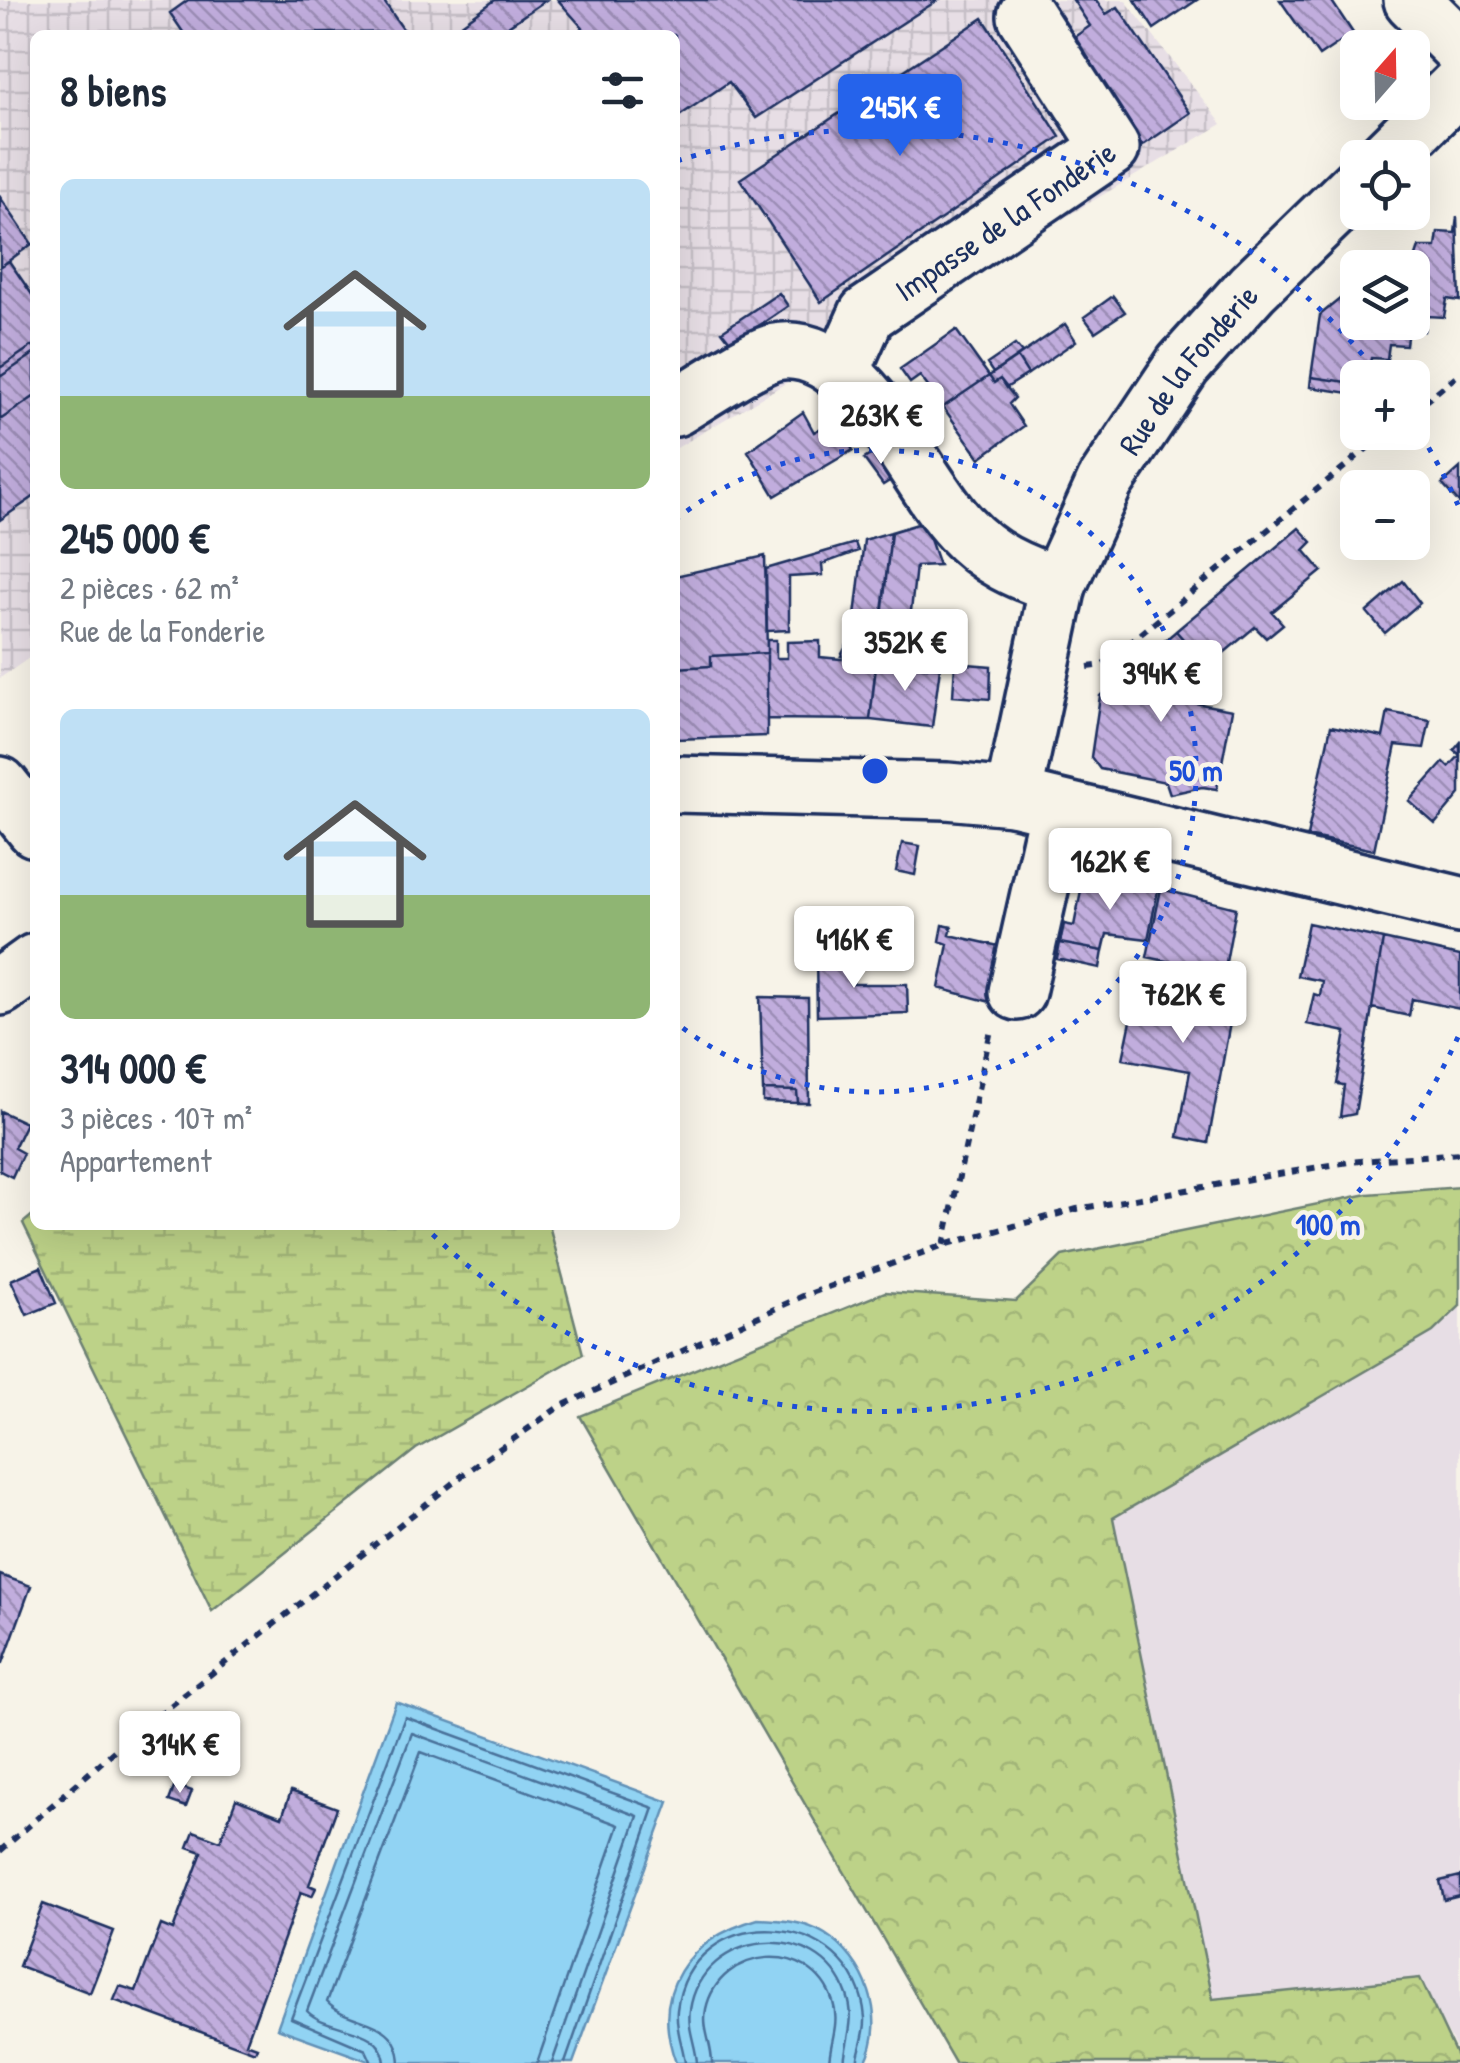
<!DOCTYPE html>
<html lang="fr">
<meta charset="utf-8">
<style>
:root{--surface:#fff;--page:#f6f6f7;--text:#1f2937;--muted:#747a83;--accent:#2563eb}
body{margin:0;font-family:"Patrick Hand",sans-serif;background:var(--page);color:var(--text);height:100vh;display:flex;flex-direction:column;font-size:38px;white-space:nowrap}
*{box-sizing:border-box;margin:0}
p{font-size:32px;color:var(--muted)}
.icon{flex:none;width:55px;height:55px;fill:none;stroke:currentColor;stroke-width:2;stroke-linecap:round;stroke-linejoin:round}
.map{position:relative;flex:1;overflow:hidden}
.side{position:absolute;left:30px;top:30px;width:650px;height:1200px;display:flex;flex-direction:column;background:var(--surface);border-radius:15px;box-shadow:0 10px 40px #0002}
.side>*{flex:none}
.needle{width:65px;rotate:20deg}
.fabs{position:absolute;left:1340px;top:30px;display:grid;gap:20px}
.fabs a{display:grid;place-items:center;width:90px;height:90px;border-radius:15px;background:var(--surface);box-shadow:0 10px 40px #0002;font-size:50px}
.price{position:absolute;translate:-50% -85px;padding:0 22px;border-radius:10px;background:#fff;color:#222;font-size:32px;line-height:65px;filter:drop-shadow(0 2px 5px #0008)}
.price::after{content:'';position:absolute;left:50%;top:60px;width:30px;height:22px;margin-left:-15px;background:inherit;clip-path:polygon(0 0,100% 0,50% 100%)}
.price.active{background:var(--accent);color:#fff}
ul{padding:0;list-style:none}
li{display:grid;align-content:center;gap:20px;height:530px;padding:0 30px}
li span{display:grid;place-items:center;height:310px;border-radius:15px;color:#555}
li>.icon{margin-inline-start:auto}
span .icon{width:180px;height:180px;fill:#fffc;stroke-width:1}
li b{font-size:42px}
h2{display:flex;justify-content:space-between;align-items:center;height:120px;padding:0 30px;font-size:42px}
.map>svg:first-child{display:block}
</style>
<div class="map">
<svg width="1460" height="2063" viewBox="0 0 1460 2063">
<defs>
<pattern id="industrial-grid" width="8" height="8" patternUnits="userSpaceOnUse" patternTransform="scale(2.5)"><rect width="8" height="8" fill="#e7dee5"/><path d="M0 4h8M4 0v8" fill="none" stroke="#c6bfc7"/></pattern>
<pattern id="forest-crowns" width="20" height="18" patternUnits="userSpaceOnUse" patternTransform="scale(2.5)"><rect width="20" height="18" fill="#bdd288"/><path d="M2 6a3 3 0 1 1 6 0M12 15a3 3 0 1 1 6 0" fill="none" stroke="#a2b578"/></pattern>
<pattern id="wetland-marsh" width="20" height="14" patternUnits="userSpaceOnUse" patternTransform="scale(2.5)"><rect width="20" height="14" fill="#bdd288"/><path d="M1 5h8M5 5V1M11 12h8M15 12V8" fill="none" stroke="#a2b578"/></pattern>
<pattern id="building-back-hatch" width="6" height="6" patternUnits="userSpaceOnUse" patternTransform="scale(2.5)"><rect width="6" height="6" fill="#c1addd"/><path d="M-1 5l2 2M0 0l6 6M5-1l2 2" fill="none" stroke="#9c8db6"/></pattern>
</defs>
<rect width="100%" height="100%" fill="#f7f3e8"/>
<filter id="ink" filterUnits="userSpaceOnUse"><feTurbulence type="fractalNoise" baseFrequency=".01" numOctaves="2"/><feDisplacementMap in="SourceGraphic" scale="20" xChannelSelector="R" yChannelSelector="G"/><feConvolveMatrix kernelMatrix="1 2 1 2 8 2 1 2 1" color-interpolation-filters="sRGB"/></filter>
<g filter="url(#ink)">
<path fill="#e7dee5" d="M 1460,1306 L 1460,2056 L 1419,1978 L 1213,2000 L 1113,1517 L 1433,1332 Z"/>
<path fill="url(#industrial-grid)" d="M 0,0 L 1125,0 L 1222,124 L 675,449 L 675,35 L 35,35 L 35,654 L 0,678 Z"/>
<path fill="url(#forest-crowns)" stroke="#6c8073" stroke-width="2.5" d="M 1460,1187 L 1460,1306 L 1433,1332 L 1113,1518 L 1213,1999 L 1420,1978 L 1460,2063 L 955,2063 L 580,1416 L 885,1292 L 1016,1301 L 1062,1256 L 1368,1194 Z"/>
<path fill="url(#wetland-marsh)" stroke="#6c8073" stroke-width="2.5" d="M 35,1213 L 35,1225 L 549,1225 L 583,1354 L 416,1449 L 212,1611 L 23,1223 Z"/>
<path fill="#91d3f3" stroke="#6291b7" stroke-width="2.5" d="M 396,1702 L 669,1802 L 573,2063 L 374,2063 L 277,2028 Z
M 758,1919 C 782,1920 804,1921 825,1934 C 866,1960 888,2018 865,2063 L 676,2063 C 649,1990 688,1939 758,1919 Z"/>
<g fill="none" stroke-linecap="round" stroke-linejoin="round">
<path stroke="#4a719a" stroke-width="2.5" d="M 372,2063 L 366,2050 L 291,2018 L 405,1717 L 654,1808 L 565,2063
M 385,2063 C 382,2024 328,2033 307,2011 L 412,1733 L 638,1816 L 552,2063
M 400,2063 C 398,2015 350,2027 327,2002 L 421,1752 L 619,1825 L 537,2063
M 685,2063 C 683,2045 675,2029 677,2010 C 690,1899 856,1906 865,2018 C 866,2033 859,2048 857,2063
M 697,2063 C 696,2045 687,2029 690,2010 C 702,1929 820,1918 847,1995 C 856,2020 846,2039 844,2063
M 712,2063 C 712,2044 702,2029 706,2009 C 720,1946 812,1938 833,2002 C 840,2024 830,2041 829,2063"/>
</g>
<path fill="url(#building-back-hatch)" stroke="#1b2f5e" stroke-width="2.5" d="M 188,0 L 383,0 L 405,32 L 185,35 L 170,13 Z
M 495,0 L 546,0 L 495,35 L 446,35 Z
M 558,0 L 938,0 L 756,118 L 729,82 L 675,119 L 675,35 L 589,35 Z
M 1073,0 L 1096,0 L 1106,14 L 1118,7 L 1190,113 L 1142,146 L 1070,40 L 1090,26 Z
M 1135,0 L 1197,0 L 1154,29 Z
M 1280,0 L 1331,0 L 1353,33 L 1319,56 Z
M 983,18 L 1060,137 L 821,302 L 740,179 Z
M 0,197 L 32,244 L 0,267 Z
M 1457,217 L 1460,301 L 1447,299 L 1444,317 L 1427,316 L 1424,331 L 1408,329 L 1406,345 L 1389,344 L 1387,359 L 1371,358 L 1369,367 L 1346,382 L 1311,377 L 1320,315 L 1341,298 L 1358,297 L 1358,322 L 1412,322 L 1412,268 L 1419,247 L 1436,247 L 1438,232 L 1455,233 Z
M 9,261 L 35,299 L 35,344 L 0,368 L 0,267 Z
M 779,293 L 788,306 L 732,344 L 722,331 Z
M 1113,296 L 1125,312 L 1095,332 L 1084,317 Z
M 1065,324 L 1076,341 L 1028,374 L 1017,357 Z
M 956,330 L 989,376 L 943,407 L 920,376 L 910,383 L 900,369 Z
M 35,344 L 35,353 L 0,377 L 0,368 Z
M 1015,345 L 1022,353 L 993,373 L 987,364 Z
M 35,353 L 35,396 L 0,420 L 0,377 Z
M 1017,357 L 1028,374 L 1006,388 L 1000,379 L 994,383 L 989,376 Z
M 1369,367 L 1368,378 L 1358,378 L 1358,387 L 1349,393 L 1310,387 L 1311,377 L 1346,382 Z
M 989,376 L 994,383 L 1000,379 L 1015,398 L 1009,404 L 1024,426 L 980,458 L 943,407 Z
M 35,396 L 35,496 L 0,520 L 0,420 Z
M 803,412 L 814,432 L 835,420 L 853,450 L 775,496 L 748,451 Z
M 880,449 L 897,476 L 883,485 L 864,459 Z
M 1460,468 L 1460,504 L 1442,484 Z
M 924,522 L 939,565 L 916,566 L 908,638 L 880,635 L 891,532 Z
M 1299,528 L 1312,542 L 1304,550 L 1322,571 L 1272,612 L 1283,624 L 1266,638 L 1255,627 L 1207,667 L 1176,631 Z
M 891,532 L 870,720 L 767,719 L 767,640 L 776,640 L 776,658 L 787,658 L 787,642 L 820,641 L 820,657 L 862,661 L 864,634 L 853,633 L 864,540 Z
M 855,543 L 858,551 L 822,564 L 823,575 L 789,577 L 789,630 L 767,631 L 766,569 Z
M 765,556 L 767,653 L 711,656 L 711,666 L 675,668 L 675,576 Z
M 1403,581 L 1420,603 L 1385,633 L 1367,612 Z
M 1176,631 L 1199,657 L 1178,675 L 1174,699 L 1232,710 L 1217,789 L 1202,787 L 1170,794 L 1166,782 L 1100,769 L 1091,757 L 1100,696 Z
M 853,633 L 864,634 L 862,661 L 841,656 Z
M 767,653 L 767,736 L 675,739 L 675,668 L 711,666 L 711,656 Z
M 876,663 L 940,668 L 932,727 L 870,720 Z
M 955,663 L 991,666 L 990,699 L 953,696 Z
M 1388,712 L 1430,720 L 1424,748 L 1396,745 L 1374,850 L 1307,836 L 1331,726 L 1383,737 Z
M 1460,743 L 1460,794 L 1435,824 L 1409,801 L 1444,762 L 1449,767 L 1460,755 L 1454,750 Z
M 902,843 L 920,846 L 915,875 L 896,871 Z
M 1084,875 L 1158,890 L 1148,939 L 1107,934 L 1103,951 L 1060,943 L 1064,924 L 1074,926 Z
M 1161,889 L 1236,908 L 1224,973 L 1147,957 Z
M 1308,923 L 1383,939 L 1355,1114 L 1340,1117 L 1344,1085 L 1337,1084 L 1346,1032 L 1307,1024 L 1314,994 L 1320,996 L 1322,981 L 1297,976 Z
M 943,925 L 952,927 L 950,935 L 1003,947 L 990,1002 L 939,988 L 948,944 L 940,941 Z
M 1383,939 L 1460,956 L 1460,1009 L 1412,999 L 1409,1016 L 1372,1008 Z
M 1060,943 L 1103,951 L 1100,968 L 1057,959 Z
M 816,956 L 853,956 L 853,984 L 907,984 L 908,1013 L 817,1016 Z
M 1139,983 L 1234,1001 L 1208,1143 L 1178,1137 L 1190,1071 L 1123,1059 Z
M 760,997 L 808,998 L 809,1103 L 798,1103 L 797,1091 L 763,1090 Z
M 763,1090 L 797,1091 L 798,1103 L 763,1102 Z
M 0,1111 L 26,1123 L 14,1148 L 23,1153 L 12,1177 L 0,1171 Z
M 41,1267 L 56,1303 L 27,1315 L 11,1280 Z
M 0,1575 L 31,1586 L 3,1663 L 0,1662 Z
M 175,1785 L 192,1791 L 186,1807 L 169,1801 Z
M 291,1791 L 337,1808 L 309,1885 L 316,1888 L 312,1896 L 301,1892 L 246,2043 L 257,2047 L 255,2052 L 114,2000 L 120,1986 L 136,1991 L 161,1925 L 173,1930 L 202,1852 L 188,1847 L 194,1831 L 220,1841 L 236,1799 L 282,1817 Z
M 1460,1876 L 1460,1896 L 1444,1900 L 1440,1881 Z
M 43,1904 L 114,1931 L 90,1993 L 19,1966 Z"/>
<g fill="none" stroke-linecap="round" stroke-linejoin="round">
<g stroke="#1b2f5e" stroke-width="62">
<g id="minor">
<path d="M 1412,0 L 1460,48"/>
<path d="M 1385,158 L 1460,84"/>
<path id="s1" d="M 842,370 L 867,314 L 1111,148 L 1026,16"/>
<path d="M 675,408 C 695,396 755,356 775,352 C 858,336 913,479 960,528 C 988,559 1019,572 1058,585"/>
<path d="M 0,785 L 35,829"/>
<path id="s2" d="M 1013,797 L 1058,585 L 1105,482 L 1183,365 L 1252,288 L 1358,185"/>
<path d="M 1017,992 L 1058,809"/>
</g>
</g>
<g stroke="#1b2f5e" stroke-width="62">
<path id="major" d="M 675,784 L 947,791 L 1013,797 L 1460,905
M 0,987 L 35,962"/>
</g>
<path stroke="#1b2f5e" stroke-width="6" stroke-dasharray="8 8" stroke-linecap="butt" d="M 1412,412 L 1460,373
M 1088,667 L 1103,665 L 1387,432
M 944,1245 L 991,1030
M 0,1851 L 121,1745 L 468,1471 L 559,1407 L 803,1296 L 944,1245 L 1077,1209 L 1348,1162 L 1460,1153"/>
<use href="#minor" stroke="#f7f3e8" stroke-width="55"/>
<use href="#major" stroke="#f7f3e8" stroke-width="55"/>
</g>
</g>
<g fill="none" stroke="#1d4ed8" stroke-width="5" stroke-dasharray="5 10">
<path d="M675 520A321 321 0 1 1 675 1022"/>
<path d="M1458 1037A641 641 0 0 1 426 1228M677 161A641 641 0 0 1 1380 376M1413 422A641 641 0 0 1 1458 505"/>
</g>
<g text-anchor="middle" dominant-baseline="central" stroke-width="9" stroke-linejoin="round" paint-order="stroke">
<g font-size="32" fill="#1b2f5e" stroke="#f7f3e8">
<text stroke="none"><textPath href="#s1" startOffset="228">Impasse de la Fonderie</textPath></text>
<text stroke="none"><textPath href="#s2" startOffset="470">Rue de la Fonderie</textPath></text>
</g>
</g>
<circle cx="875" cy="771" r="15" fill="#1d4ed8" stroke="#f7f3e8" stroke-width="5"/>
<g font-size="30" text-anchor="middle" font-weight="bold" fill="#1d4ed8" stroke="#f7f3e8" stroke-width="9" stroke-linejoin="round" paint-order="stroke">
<text x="1196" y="781">50 m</text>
<text x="1328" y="1235">100 m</text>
</g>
</svg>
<div class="fabs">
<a><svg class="needle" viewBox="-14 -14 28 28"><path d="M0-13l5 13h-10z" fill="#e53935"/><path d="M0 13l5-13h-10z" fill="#747a83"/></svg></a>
<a><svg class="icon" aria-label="locate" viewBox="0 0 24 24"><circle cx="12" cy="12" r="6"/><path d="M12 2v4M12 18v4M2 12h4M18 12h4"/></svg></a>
<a><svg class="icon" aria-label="layers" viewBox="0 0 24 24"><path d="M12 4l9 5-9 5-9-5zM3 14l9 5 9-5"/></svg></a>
<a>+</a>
<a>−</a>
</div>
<b class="price active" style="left:900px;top:159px">245K €</b>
<b class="price" style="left:881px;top:467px">263K €</b>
<b class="price" style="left:905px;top:694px">352K €</b>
<b class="price" style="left:1161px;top:725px">394K €</b>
<b class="price" style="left:1110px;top:913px">162K €</b>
<b class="price" style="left:854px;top:991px">416K €</b>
<b class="price" style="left:1183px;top:1046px">762K €</b>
<b class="price" style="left:180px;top:1796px">314K €</b>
<section class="side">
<h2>8 biens<svg class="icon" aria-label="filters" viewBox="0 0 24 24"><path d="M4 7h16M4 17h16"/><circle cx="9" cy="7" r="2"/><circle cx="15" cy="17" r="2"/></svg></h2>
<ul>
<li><span style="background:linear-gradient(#bfe0f5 70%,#8fb573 0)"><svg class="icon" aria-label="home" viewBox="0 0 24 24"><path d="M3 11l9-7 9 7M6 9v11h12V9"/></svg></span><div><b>245 000 €</b><p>2 pièces · 62 m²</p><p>Rue de la Fonderie</p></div></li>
<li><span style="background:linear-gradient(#bfe0f5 60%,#8fb573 0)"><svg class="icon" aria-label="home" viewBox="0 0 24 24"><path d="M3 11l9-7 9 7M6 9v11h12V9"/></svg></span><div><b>314 000 €</b><p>3 pièces · 107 m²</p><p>Appartement</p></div></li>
</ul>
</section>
</div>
